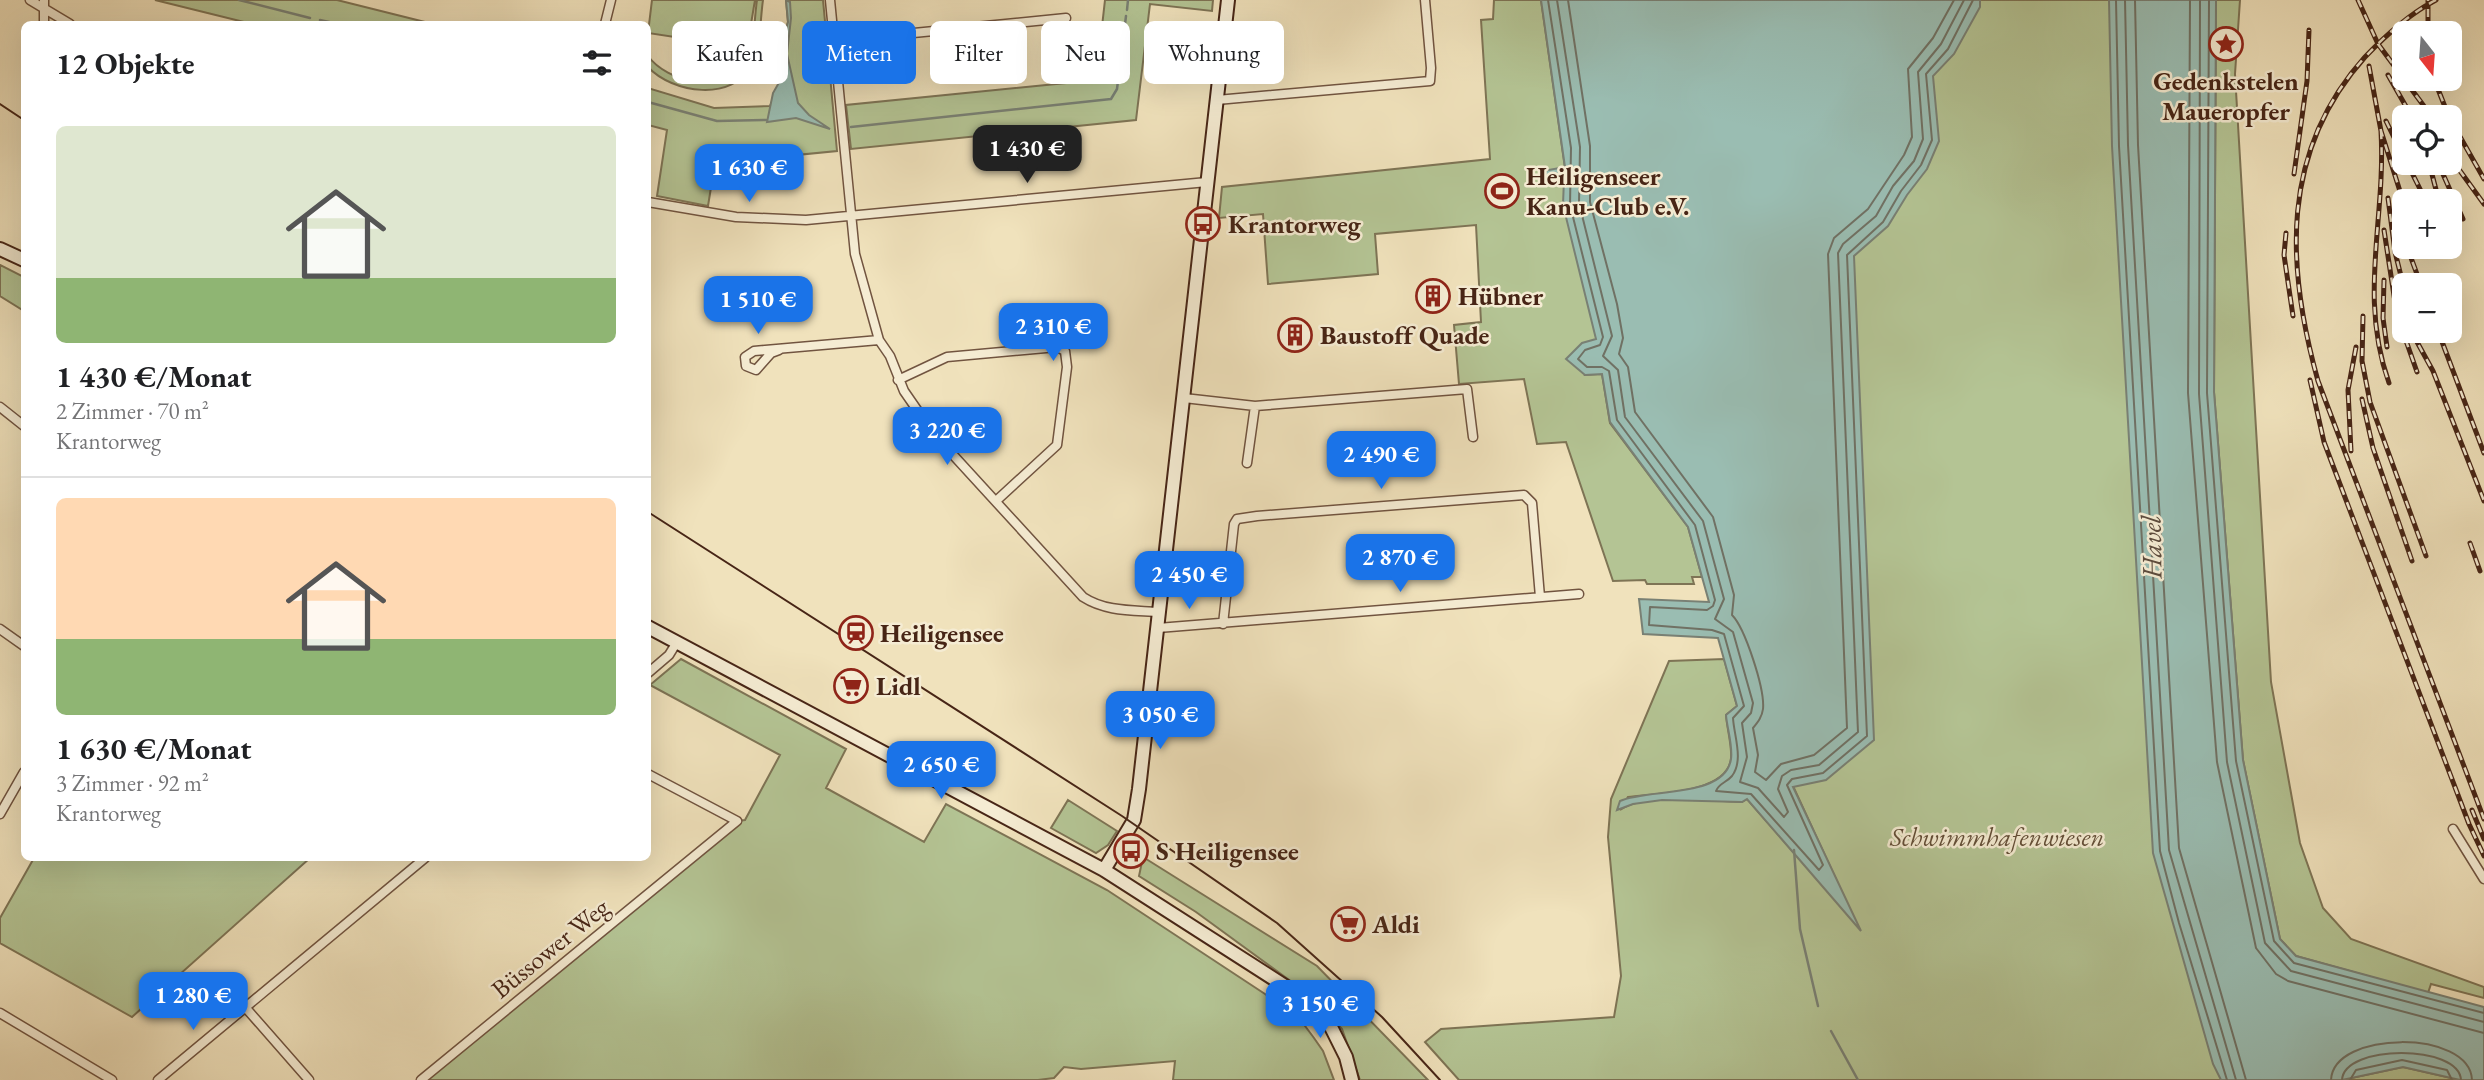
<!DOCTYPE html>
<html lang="de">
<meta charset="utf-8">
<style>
:root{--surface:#fff;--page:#f2f2f2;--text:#202124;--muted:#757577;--line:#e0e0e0;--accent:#1a73e8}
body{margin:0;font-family:"EB Garamond",serif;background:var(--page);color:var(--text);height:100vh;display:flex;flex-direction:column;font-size:26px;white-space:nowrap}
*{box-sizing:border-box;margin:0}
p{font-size:23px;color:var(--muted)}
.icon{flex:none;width:38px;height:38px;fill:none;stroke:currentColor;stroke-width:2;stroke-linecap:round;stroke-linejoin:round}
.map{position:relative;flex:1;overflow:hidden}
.sheet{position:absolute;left:21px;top:21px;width:630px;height:840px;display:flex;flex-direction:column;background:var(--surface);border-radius:10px;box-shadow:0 7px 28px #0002}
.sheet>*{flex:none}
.top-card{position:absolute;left:672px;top:21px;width:665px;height:63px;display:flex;gap:14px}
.needle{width:46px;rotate:163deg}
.buttons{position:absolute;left:2392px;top:21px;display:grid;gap:14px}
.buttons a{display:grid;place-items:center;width:70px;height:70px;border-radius:10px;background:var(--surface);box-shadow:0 7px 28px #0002;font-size:35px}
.price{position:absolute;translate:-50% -60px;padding:0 16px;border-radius:14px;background:var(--accent);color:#fff;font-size:23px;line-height:46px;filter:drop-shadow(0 2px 4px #0008)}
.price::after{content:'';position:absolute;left:50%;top:42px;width:21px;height:16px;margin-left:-10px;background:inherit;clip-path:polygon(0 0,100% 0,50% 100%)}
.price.selected{background:#222;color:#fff}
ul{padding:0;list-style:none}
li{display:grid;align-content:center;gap:14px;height:371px;padding:0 35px}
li+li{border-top:2px solid var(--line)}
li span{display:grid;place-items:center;height:217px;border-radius:10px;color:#555}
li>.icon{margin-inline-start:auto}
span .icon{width:126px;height:126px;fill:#fffc;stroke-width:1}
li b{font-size:30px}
h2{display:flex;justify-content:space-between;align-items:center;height:84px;padding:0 35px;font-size:30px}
.pill{padding:0 24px;border-radius:10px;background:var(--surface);box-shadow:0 7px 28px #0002;font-size:24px;line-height:63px}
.pill.selected{background:var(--accent);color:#fff}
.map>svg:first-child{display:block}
</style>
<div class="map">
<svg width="2484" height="1080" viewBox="0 0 2484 1080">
<rect width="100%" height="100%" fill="#f0e2bc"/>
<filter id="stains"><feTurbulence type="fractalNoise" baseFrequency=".00286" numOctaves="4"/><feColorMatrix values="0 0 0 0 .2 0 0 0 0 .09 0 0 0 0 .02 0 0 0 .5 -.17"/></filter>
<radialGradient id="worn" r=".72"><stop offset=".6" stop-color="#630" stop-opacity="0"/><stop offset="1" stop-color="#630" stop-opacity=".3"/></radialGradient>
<path fill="#b4c494" stroke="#7e7455" stroke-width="2" d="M 155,0 L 337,0 L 433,24 L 252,24 Z
M 652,0 L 755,0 L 747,48 L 648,33 Z
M 757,0 L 763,0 C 760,20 761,46 752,64 C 733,103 672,93 648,67 L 648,56 C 667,82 722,95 744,64 C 755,48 754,19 757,0 Z
M 786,0 L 823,0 L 837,151 L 715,163 L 708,206 L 657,196 L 667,130 L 648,125 L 648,88 L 714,108 L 770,106 L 785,72 L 781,47 L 788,22 Z
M 1105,0 L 1213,0 L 1212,11 L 1150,4 L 1136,120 L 851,149 L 846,105 L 1096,80 Z
M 1494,0 L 1541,0 L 1565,168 L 1597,340 L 1585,375 L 1602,374 L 1610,423 L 1688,527 L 1702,577 L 1692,577 L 1694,584 L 1647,584 L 1645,580 L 1613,581 L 1566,442 L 1537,444 L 1524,379 L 1459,384 L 1454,325 L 1481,322 L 1476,225 L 1375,234 L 1378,274 L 1268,284 L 1263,214 L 1219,218 L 1222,187 L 1490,159 L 1481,20 L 1493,19 Z
M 1884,0 L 2119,0 L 2228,1080 L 1459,1080 L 1425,1042 L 1441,1029 L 1614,1017 L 1621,976 L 1608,837 L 1611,799 L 1669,661 L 1724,659 L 1737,706 L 1726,715 C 1727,729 1732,745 1731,758 C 1728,794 1655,793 1628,797 L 1620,810 C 1649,791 1709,802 1742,802 L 1747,799 L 1857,925 L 1793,786 L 1797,335 Z
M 2216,0 L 2240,0 L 2235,74 L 2271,682 L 2300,843 L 2323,908 L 2351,939 L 2484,987 L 2484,998 L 2431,984 L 2428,993 L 2296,956 L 2280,939 L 2243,760 L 2214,392 Z
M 0,265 L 24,277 L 24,311 L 0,296 Z
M 681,659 L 846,749 L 826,788 L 924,842 L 946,804 L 1107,890 L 1265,994 L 1302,1022 L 1314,1038 L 1323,1051 L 1334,1080 L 1173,1080 L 1175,1061 L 1081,1069 L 1064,1067 L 1054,1078 L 1038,1080 L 421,1080 L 737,821 L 745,820 L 780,755 L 650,685 Z
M 1068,800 L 1117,831 L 1108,845 L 1096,853 L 1051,828 Z
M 1143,857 L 1317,966 L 1428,1080 L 1360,1080 L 1342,1029 L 1315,999 L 1196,912 L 1139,876 Z
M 34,858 L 310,858 L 132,1017 L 0,943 L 0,918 Z
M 2403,1067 L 2460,1080 L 2342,1080 Z"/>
<path fill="#9abdb2" stroke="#798074" stroke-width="2" d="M 786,0 L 790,2 L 791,18 L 787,54 L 798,103 L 809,115 L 830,129 L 796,118 L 767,122 L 773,93 L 785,72 L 781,47 L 788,22 Z
M 1541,0 L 1980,0 L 1980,7 L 1954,54 L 1933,76 L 1939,141 L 1927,169 L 1907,195 L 1888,226 L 1854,256 L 1874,740 L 1826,780 L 1793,787 L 1861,931 L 1747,799 L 1742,802 L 1662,800 L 1633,804 L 1617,810 L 1620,801 C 1648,788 1725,799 1731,759 C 1733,746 1727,728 1726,715 L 1737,706 L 1718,638 L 1643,634 L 1639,599 L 1709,602 L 1688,527 L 1610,422 L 1602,374 L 1585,375 L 1566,359 L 1582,343 L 1596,339 L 1563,205 L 1564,178 L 1544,179 L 1543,171 L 1565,167 Z
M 2109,0 L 2216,0 L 2214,392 L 2243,760 L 2280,939 L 2296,956 L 2484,1007 L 2484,1080 L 2460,1080 L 2403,1067 L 2342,1080 L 2221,1080 L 2213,1064 L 2153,853 L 2112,146 Z"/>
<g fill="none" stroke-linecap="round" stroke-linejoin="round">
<path stroke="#707164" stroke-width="2" d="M 1548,0 L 1571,148 L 1570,205 L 1603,337 L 1600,345 L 1585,350 L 1578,359 L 1587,367 L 1602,367 L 1609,371 L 1617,420 L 1695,525 L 1715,600 L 1713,606 L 1707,610 L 1650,607 L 1649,625 L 1712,630 L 1724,634 L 1744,706 L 1733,718 C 1734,736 1744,760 1732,776 C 1726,783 1719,783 1716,791 L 1751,794 L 1819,870 L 1823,865 L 1787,785 L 1792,779 L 1823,773 L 1867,736 L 1847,255 L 1883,222 L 1901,191 L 1921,165 L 1932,140 L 1926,74 L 1948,49 L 1973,0
M 1557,0 L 1580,147 L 1579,203 L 1612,336 L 1603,356 L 1618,370 L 1625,417 L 1703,521 L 1724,599 L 1715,619 L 1733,632 L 1753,703 L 1751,713 L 1742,723 L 1747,757 L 1740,782 L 1758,788 L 1784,817 L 1788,812 L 1778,789 L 1782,776 L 1791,770 L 1819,765 L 1858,732 L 1838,253 L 1843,244 L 1876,216 L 1893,186 L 1914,161 L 1923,139 L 1918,72 L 1941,44 L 1964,0
M 1568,0 L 1590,146 L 1590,202 L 1617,304 L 1623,338 L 1619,354 L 1628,367 L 1635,412 L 1713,517 L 1734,595 L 1732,615 C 1745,628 1765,689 1763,709 C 1762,717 1758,722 1753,728 L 1758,755 L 1755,772 L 1766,780 L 1781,764 L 1814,755 L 1847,728 L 1828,254 L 1834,238 L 1868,209 L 1904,155 L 1912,137 L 1908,69 L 1933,38 L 1954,0
M 2116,0 L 2119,146 L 2160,851 L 2179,923 L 2227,1080
M 2125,0 L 2128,145 L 2169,850 L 2236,1080
M 2135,0 L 2138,145 L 2179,848 L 2246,1080
M 2190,0 L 2188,393 L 2217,762 L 2256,948 L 2276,974 L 2288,981 L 2484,1033
M 2200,0 L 2199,394 L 2227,762 L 2265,943 L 2291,971 L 2484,1022
M 2209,0 L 2207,393 L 2236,761 L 2274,941 L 2294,963 L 2484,1013
M 2331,1080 C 2333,1030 2470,1029 2472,1080
M 2342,1080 C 2344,1044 2459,1044 2461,1080
M 2350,1080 L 2356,1070 L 2402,1060 L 2447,1070 L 2452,1080"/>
<path stroke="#798074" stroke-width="2.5" d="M 239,0 L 310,18
M 1127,10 L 1128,0
M 320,20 L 338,24
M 648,102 L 717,121 L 766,120
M 851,127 L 1111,99 L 1117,89 L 1126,16
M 1794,850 L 1800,929 L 1818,1006
M 1831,1031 L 1858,1080"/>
<g stroke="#715440" stroke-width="11">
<path id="minor" d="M 30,0 L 70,24
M 44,0 L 44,24
M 830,0 L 855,254 L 879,340 L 890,356 L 904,391 L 933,433 L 1083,597 C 1106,612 1133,610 1159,612
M 605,24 L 611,0
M 832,41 L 1066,18
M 1217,100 L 1430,81 L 1431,68 L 1425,0
M 648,202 L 736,217 L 806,220 L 1207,182
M 779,350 L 771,353 L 756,370 L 746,366 L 745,357 L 754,351 L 879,340
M 898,380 L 947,357 L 1057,347 L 1065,351 L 1067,367 L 1057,445 L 996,501
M 1184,398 L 1255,406 L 1467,389 L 1473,437
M 0,407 L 24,426
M 1247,463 L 1255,406
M 1223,624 L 1234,524 L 1237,519 L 1257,516 L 1524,495 L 1532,503 L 1540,597
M 1158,628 L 1579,594
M 0,629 L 24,646
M 648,673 L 669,655 L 677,642
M 0,814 L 24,772
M 2453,829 L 2484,879
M 245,1007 L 309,1080
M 0,1013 L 112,1080
M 158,1080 L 425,858
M 421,1080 L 737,821 L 648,774"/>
</g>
<g stroke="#472516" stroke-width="16">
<path id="secondary" d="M 0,249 L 24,260
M 648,627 L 1104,870 L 1299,995 L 1329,1023 L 1346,1057 L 1352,1080
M 1104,870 L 1134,820 L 1139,789 L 1228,0"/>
</g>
<use href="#minor" stroke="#f5ecd3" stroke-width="8"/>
<use href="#secondary" stroke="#f5ecd3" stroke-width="12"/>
<path stroke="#472516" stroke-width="2" d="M 0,104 L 24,120
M 648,512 L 1122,816 L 1277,923 L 1382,1017 L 1440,1080"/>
<g stroke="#472516" stroke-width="5">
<path id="rail" d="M 2358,0 L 2378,44 L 2432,117
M 2436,0 C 2409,14 2386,35 2365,57 C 2280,152 2286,266 2318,381 L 2484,819
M 2428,33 L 2428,0
M 2369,66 L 2381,131 L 2404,204
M 2388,75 L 2412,117
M 2434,79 L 2449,117
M 2450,119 L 2484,179
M 2386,121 L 2404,158
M 2381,131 C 2386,220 2358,296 2389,383
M 2450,157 L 2484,204
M 2407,163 L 2426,201
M 2429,163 L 2439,201
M 2438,163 L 2463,219
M 2294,174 L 2307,81 L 2309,30
M 2388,198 L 2395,252 L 2404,288
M 2384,230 L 2397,315 L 2417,372
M 2286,233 L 2284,255 L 2293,316
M 2407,247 L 2421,285
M 2384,280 L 2383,318 L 2387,347
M 2363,316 L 2362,361 L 2370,402 L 2426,556
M 2411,331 L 2433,371 L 2484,501
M 2438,331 L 2484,453
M 2310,380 L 2324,442 L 2469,824 L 2484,856
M 2362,399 L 2373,448 L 2412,561
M 2351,451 L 2348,390 L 2356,347
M 2470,543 L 2480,571
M 2472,810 L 2484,839"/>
</g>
<use href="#rail" stroke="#f5ecd3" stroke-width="2.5" stroke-dasharray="8" stroke-linecap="butt"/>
</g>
<defs>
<g id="sight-ring" transform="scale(1.75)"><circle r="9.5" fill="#f5ecd3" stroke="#8f2418" stroke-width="1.5"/><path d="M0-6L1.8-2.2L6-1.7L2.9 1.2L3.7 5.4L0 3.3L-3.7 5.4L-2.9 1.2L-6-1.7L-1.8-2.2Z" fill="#8f2418"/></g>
<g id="stadium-ring" transform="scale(1.75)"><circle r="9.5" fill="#f5ecd3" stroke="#8f2418" stroke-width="1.5"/><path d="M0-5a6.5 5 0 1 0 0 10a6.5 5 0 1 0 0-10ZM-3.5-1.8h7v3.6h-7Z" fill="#8f2418"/></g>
<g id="bus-ring" transform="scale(1.75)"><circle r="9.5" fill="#f5ecd3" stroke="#8f2418" stroke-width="1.5"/><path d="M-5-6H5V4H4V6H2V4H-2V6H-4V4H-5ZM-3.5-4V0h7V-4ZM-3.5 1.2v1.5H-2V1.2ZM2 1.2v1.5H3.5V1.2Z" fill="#8f2418"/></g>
<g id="building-ring" transform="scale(1.75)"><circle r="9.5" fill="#f5ecd3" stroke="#8f2418" stroke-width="1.5"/><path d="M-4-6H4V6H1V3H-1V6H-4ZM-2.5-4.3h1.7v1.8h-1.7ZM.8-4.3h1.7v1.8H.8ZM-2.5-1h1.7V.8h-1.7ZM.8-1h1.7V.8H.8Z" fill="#8f2418"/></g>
<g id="station-ring" transform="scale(1.75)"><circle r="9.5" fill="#f5ecd3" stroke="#8f2418" stroke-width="1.5"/><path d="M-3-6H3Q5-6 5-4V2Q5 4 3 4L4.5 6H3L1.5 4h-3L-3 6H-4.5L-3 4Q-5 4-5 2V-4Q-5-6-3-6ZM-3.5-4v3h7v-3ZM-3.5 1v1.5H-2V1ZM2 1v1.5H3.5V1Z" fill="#8f2418"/></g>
<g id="supermarket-ring" transform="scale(1.75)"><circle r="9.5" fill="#f5ecd3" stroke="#8f2418" stroke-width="1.5"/><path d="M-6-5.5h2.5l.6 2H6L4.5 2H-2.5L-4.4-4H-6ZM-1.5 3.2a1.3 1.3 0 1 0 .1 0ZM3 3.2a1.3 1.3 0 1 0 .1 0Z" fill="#8f2418"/></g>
</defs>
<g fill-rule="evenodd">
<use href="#sight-ring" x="2226" y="44"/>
<use href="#stadium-ring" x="1502" y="191"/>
<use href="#bus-ring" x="1203" y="224"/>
<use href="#building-ring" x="1433" y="296"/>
<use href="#building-ring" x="1295" y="335"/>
<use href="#station-ring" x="856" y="633"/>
<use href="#supermarket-ring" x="851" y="686"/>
<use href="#bus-ring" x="1131" y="851"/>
<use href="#supermarket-ring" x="1348" y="924"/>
</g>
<g text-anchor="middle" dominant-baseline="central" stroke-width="5" stroke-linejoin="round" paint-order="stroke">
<g font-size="26" font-weight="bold" fill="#472516" stroke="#f5ecd3" text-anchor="start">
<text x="2226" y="81" text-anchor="middle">Gedenkstelen<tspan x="2226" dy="30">Maueropfer</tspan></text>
<text x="1526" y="176">Heiligenseer<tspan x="1526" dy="30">Kanu-Club e.V.</tspan></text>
<text x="1228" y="224">Krantorweg</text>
<text x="1458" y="296">Hübner</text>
<text x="1320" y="335">Baustoff Quade</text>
<text x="880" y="633">Heiligensee</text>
<text x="876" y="686">Lidl</text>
<text x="1156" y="851">S Heiligensee</text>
<text x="1372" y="924">Aldi</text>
</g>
<g font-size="26" font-style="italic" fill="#624d36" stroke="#f5ecd3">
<text x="1997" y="837">Schwimmhafenwiesen</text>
</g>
<g font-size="26" fill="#472516" stroke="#f5ecd3">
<text transform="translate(550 948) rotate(-39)">Büssower Weg</text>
</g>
<g font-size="28" font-style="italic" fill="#5c4b3d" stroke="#f5ecd3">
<text transform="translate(2151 547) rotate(-91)">Havel</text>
</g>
</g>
<rect width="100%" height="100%" filter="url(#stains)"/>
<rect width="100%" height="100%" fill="url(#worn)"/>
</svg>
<div class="buttons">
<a><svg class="needle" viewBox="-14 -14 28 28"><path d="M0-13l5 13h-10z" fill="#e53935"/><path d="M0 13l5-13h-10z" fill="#757577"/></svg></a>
<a><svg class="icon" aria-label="locate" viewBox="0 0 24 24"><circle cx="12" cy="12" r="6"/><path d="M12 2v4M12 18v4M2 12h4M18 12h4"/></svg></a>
<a>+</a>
<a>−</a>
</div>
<b class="price selected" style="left:1027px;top:185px">1 430 €</b>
<b class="price" style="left:749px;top:204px">1 630 €</b>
<b class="price" style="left:758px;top:336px">1 510 €</b>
<b class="price" style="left:1053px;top:363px">2 310 €</b>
<b class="price" style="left:947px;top:467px">3 220 €</b>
<b class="price" style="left:1381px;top:491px">2 490 €</b>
<b class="price" style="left:1400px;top:594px">2 870 €</b>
<b class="price" style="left:1189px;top:611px">2 450 €</b>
<b class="price" style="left:1160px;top:751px">3 050 €</b>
<b class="price" style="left:941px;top:801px">2 650 €</b>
<b class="price" style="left:193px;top:1032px">1 280 €</b>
<b class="price" style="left:1320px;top:1040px">3 150 €</b>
<div class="top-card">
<a class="pill">Kaufen</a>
<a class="pill selected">Mieten</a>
<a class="pill">Filter</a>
<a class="pill">Neu</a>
<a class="pill">Wohnung</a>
</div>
<section class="sheet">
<h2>12 Objekte<svg class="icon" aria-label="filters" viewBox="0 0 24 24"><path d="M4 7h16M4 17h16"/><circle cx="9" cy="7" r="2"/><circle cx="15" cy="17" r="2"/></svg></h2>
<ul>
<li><span style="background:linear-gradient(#dfe7d0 70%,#8fb573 0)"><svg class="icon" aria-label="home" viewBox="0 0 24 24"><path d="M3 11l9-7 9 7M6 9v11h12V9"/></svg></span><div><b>1 430 €/Monat</b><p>2 Zimmer · 70 m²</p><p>Krantorweg</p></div></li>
<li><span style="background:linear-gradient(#ffd9b3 65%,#8fb573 0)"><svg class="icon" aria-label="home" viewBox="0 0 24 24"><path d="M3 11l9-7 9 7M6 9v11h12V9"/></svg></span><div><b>1 630 €/Monat</b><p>3 Zimmer · 92 m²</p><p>Krantorweg</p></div></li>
</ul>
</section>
</div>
